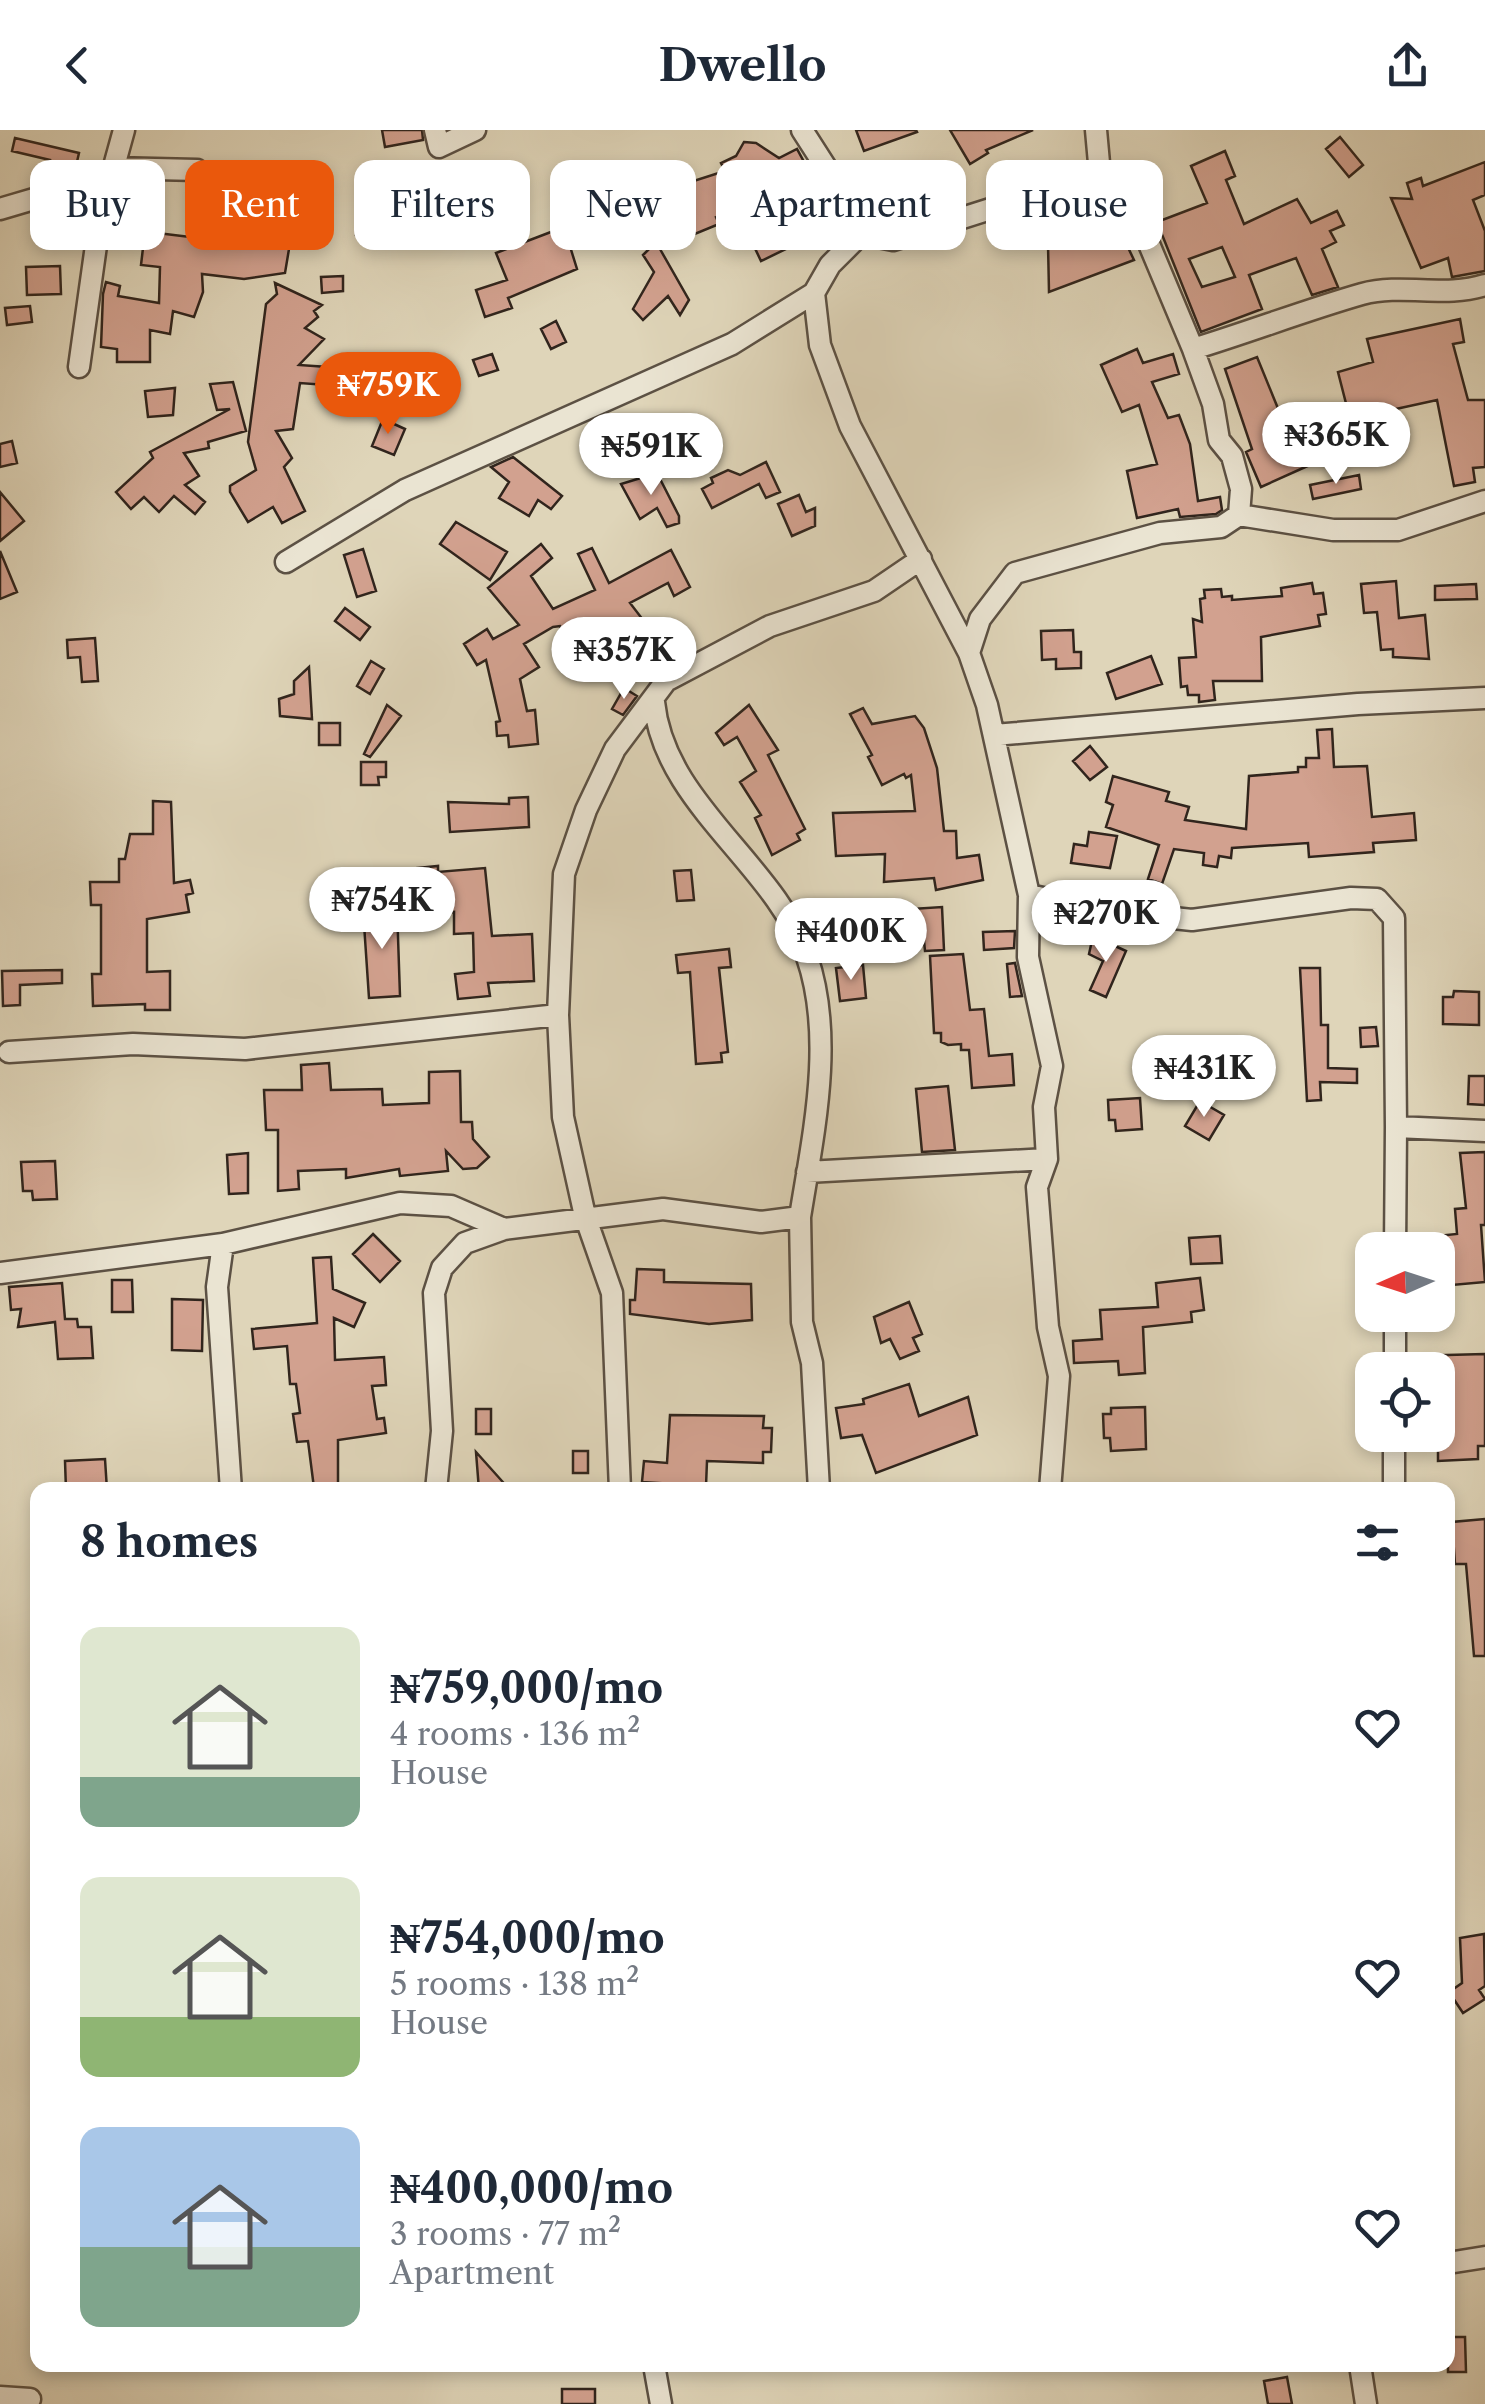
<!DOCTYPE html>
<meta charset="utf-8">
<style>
:root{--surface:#fff;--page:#f6f6f7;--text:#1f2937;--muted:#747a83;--accent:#ea580c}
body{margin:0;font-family:"Libre Caslon Text",serif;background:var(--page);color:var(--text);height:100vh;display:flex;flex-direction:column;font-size:38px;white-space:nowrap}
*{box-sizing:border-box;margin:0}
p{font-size:32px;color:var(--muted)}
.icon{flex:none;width:55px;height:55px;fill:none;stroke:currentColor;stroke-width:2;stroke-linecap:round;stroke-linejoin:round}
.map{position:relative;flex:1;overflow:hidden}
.drawer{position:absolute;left:30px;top:1352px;width:1425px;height:890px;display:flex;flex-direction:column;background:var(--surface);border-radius:20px;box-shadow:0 5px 15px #0003}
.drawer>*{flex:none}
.top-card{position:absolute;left:30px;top:30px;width:1425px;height:90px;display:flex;gap:20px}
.needle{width:65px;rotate:267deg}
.tools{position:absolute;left:1355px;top:1102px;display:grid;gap:20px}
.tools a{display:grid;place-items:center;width:100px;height:100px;border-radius:20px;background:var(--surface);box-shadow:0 5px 15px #0003;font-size:50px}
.price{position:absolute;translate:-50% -85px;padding:0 22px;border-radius:35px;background:#fff;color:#222;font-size:32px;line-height:65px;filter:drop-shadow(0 2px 5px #0008)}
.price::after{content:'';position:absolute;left:50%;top:60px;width:30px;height:22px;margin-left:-15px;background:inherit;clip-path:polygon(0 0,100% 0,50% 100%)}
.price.current{background:var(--accent);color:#fff}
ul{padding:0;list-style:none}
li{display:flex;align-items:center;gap:30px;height:250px;padding:0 50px}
li span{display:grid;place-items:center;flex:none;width:280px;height:200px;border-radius:20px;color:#555}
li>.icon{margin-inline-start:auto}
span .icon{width:120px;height:120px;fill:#fffc;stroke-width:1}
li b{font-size:42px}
h2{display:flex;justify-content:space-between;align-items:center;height:120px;padding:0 50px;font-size:42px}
.pill{padding:0 35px;border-radius:20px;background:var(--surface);box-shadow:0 5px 15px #0003;font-size:35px;line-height:90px}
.pill.current{background:var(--accent);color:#fff}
header{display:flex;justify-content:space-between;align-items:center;height:130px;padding:0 50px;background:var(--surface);font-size:45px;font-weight:800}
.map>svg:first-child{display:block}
</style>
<header><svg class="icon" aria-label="back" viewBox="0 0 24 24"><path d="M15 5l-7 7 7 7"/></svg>Dwello<svg class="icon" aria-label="share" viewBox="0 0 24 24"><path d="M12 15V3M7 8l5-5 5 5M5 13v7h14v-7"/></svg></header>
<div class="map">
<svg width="1485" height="2274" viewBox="0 0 1485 2274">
<rect width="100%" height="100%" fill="#dfd5b9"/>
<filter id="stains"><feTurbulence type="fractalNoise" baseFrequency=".002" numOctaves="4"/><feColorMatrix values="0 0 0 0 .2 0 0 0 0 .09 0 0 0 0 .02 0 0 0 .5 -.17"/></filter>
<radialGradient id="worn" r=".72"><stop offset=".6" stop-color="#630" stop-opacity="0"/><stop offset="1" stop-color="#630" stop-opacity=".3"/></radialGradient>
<path fill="#d2a18f" stroke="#31251d" stroke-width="2.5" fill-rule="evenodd" d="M 382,0 L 422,0 L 423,10 L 385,17 Z
M 856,0 L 916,0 L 917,2 L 864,21 Z
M 950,0 L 1033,0 L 986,20 L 988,23 L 970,34 Z
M 1340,7 L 1363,35 L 1349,47 L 1326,19 Z
M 15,8 L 79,23 L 76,36 L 67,34 L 63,48 L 47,44 L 50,30 L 12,21 Z
M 744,12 L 756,13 L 779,28 L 797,19 L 810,43 L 716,87 L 719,94 L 690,106 L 687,101 L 675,107 L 656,63 L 725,41 L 721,33 L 736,26 Z
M 1225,21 L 1235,46 L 1226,50 L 1244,94 L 1297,69 L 1311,93 L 1337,81 L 1344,95 L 1330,101 L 1336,112 L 1322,119 L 1338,157 L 1312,165 L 1296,128 L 1249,145 L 1262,179 L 1201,202 L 1157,92 L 1207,73 L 1191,36 ZM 1222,117 L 1235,147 L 1202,157 L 1189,129 Z
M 1485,32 L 1485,65 L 1473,70 L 1485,101 L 1485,141 L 1452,147 L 1448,128 L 1421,138 L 1391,68 L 1412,69 L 1407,53 L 1421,48 L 1423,56 Z
M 1103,65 L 1134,130 L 1049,162 L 1048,114 L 1096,96 L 1084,76 Z
M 361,69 L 378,72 L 374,99 L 412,81 L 407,108 L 395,106 L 395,111 L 356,105 Z
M 829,69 L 837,81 L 813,106 L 761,131 L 751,110 L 773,100 L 789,112 Z
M 564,97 L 577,139 L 508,168 L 512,178 L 485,187 L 476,160 L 507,150 L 496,123 Z
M 149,102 L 289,119 L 285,143 L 244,149 L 202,144 L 203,162 L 194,187 L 173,181 L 170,204 L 150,200 L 150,232 L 117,232 L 117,219 L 101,217 L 103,164 L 106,152 L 120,156 L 118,166 L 159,173 L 160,137 L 141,135 L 143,118 L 152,115 Z
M 656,112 L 689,170 L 680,185 L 668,166 L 643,190 L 633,179 L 654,142 L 643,125 Z
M 60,136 L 61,164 L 27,165 L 26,137 Z
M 343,146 L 343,161 L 322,163 L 321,147 Z
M 275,153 L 322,175 L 314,181 L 318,187 L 305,198 L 324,209 L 299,235 L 342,238 L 340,256 L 300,253 L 293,299 L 276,301 L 292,328 L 284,337 L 305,381 L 282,393 L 273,377 L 248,392 L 230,362 L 230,356 L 256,340 L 248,312 L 266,174 L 277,164 Z
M 30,176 L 32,192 L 7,195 L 5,178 Z
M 1460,189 L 1464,212 L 1453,214 L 1468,270 L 1485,270 L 1485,337 L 1473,338 L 1475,352 L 1454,356 L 1437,270 L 1350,289 L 1338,242 L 1373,232 L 1367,209 Z
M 556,191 L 566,212 L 551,219 L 541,199 Z
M 1137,219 L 1143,233 L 1173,224 L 1179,244 L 1152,252 L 1168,288 L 1179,285 L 1190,314 L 1198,371 L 1220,367 L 1222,380 L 1216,384 L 1180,387 L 1178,379 L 1137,388 L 1127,341 L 1157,334 L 1139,275 L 1122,282 L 1101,235 Z
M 492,224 L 498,240 L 479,246 L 473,230 Z
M 1257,227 L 1288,303 L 1298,300 L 1312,334 L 1261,357 L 1246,322 L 1252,319 L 1225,239 Z
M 233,252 L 246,301 L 208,312 L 209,318 L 184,323 L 199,346 L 185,355 L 205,372 L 195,384 L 174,366 L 159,382 L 144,367 L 131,379 L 116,362 L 153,328 L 150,322 L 230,279 L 217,280 L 210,254 Z
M 175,258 L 173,285 L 148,287 L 145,261 Z
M 383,289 L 405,299 L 394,325 L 372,316 Z
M 12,311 L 17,333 L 0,337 L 0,314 Z
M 513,327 L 562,366 L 551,379 L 538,370 L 529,386 L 499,368 L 509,352 L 491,337 Z
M 766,332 L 780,362 L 766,368 L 759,354 L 712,378 L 702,359 L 713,353 L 711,348 L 728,340 L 740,345 Z
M 657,343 L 679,386 L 679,393 L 667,397 L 657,378 L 640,389 L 621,354 Z
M 1359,345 L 1361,359 L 1313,369 L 1310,355 Z
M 0,362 L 24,391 L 0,411 Z
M 799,365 L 806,382 L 815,378 L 815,396 L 792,406 L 778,374 Z
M 456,392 L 507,422 L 490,450 L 440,414 Z
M 541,414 L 552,428 L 531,446 L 553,479 L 595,460 L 578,424 L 592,418 L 609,453 L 671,420 L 690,457 L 674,466 L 668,453 L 630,473 L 650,499 L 619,524 L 625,536 L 602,548 L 580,505 L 567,511 L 560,496 L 553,497 L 524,514 L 539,537 L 520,549 L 527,581 L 535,580 L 538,614 L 509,617 L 508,605 L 497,606 L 496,592 L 500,591 L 486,530 L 477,535 L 464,514 L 487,499 L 493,509 L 519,495 L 488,458 Z
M 363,419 L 376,461 L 357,467 L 344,425 Z
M 0,421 L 17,462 L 0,469 Z
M 1396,451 L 1399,488 L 1425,485 L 1429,529 L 1393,527 L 1393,519 L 1381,520 L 1377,482 L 1364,483 L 1361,454 Z
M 1312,453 L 1314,464 L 1323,463 L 1326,484 L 1318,485 L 1320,496 L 1261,507 L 1262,551 L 1213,551 L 1215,570 L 1199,572 L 1199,565 L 1188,565 L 1187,556 L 1181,557 L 1179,528 L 1196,527 L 1193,489 L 1202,492 L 1200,469 L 1205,468 L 1204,460 L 1221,459 L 1222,467 L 1232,466 L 1232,470 L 1282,466 L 1281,458 Z
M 1476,454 L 1477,469 L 1435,470 L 1435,456 Z
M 345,478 L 370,497 L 360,510 L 335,491 Z
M 1073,500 L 1074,522 L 1081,522 L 1081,538 L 1056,539 L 1056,529 L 1042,530 L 1041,501 Z
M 95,508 L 98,551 L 82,552 L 80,527 L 68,528 L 67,510 Z
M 1151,526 L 1162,554 L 1116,569 L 1107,543 Z
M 371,531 L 384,539 L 370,564 L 357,556 Z
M 309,537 L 312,589 L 280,586 L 279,569 L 294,564 L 294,551 Z
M 624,558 L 637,566 L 623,585 L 612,579 Z
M 387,575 L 401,586 L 370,627 L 364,624 Z
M 749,575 L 778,620 L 768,625 L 805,699 L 797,704 L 800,710 L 772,725 L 755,688 L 761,685 L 740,652 L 756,641 L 737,607 L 724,615 L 716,603 Z
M 863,578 L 872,594 L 915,586 L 924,598 L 937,638 L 944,701 L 956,701 L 957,728 L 979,725 L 983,750 L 936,760 L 934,748 L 884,752 L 885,724 L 836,726 L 833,683 L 915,681 L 911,645 L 906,648 L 904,644 L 882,655 L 868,627 L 872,625 L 850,584 Z
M 319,593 L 340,593 L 340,615 L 319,615 Z
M 1332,599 L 1334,637 L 1367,636 L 1372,687 L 1414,683 L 1416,710 L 1373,713 L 1374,722 L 1309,727 L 1308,713 L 1232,718 L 1231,728 L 1219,726 L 1217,737 L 1203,735 L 1204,723 L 1174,719 L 1162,754 L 1148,749 L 1159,715 L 1106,697 L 1113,675 L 1106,672 L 1113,646 L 1169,662 L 1166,671 L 1189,677 L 1185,690 L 1246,699 L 1249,646 L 1298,642 L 1298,637 L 1306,637 L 1306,628 L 1319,628 L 1317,600 Z
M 1090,616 L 1107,637 L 1090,650 L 1073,631 Z
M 361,632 L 386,632 L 386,647 L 378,647 L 379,655 L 361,655 Z
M 528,667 L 529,697 L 450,702 L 448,672 L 509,674 L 509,668 Z
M 153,671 L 171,672 L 174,753 L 190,750 L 193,763 L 186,765 L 189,782 L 147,789 L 147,842 L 170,841 L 170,880 L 145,880 L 145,874 L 93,876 L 92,844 L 101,844 L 101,775 L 91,775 L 90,752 L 119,752 L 119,729 L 125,729 L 130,704 L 153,704 Z
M 1089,702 L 1117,706 L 1110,738 L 1071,733 L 1074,714 L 1087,716 Z
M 438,736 L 438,742 L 485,738 L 492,806 L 532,804 L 534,851 L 488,853 L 490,866 L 458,869 L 455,844 L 474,842 L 473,803 L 454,804 L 454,782 L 404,787 L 401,753 L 409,753 L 407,739 Z
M 691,740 L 694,770 L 677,771 L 674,741 Z
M 397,777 L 400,866 L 369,868 L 363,779 Z
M 942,777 L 944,820 L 925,821 L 924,811 L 900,813 L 898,795 L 834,800 L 834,784 Z
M 1015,801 L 1014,818 L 984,820 L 983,802 Z
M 1093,806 L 1126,821 L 1106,867 L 1090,860 L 1103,831 L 1089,824 Z
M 729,819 L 731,837 L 719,838 L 728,922 L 721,923 L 722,932 L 696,934 L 690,842 L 678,843 L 676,825 Z
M 963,824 L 970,880 L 984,879 L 989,926 L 1012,924 L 1014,955 L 972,958 L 969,920 L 961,920 L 961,914 L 948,915 L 941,912 L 941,903 L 934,903 L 930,826 Z
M 1015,833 L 1022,866 L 1010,867 L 1007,834 Z
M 863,835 L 866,868 L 840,871 L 836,838 Z
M 1300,838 L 1320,838 L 1321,895 L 1328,895 L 1328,938 L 1357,939 L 1357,953 L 1320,952 L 1321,970 L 1307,971 Z
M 62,840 L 62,853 L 20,855 L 20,875 L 3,876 L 2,841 Z
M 1454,861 L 1479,862 L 1479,895 L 1443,894 L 1443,867 L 1453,867 Z
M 1376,897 L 1378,916 L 1361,917 L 1360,898 Z
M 329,933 L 331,960 L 382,959 L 383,975 L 429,973 L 429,942 L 460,941 L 461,992 L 472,992 L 473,1009 L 489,1027 L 477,1038 L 463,1039 L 446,1021 L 448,1041 L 400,1046 L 399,1039 L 346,1048 L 346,1039 L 298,1041 L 299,1059 L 278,1061 L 278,1000 L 266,1000 L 264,960 L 302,960 L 301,935 Z
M 1469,946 L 1485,946 L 1485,975 L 1468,974 Z
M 948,956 L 955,1020 L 922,1022 L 916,959 Z
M 1140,968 L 1142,999 L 1116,1001 L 1115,990 L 1109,990 L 1108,970 Z
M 1200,971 L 1224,985 L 1209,1010 L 1185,996 Z
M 1485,1022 L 1485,1095 L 1481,1095 L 1485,1152 L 1441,1156 L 1438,1120 L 1409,1120 L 1409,1109 L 1457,1104 L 1455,1079 L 1466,1078 L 1460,1023 Z
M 248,1023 L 248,1063 L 229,1064 L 227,1025 Z
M 55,1031 L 57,1069 L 33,1070 L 32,1061 L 23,1061 L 21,1032 Z
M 373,1104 L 400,1131 L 380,1152 L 353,1124 Z
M 1220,1106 L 1222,1133 L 1191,1134 L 1189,1108 Z
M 331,1127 L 333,1159 L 365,1173 L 354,1197 L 334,1188 L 335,1230 L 384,1227 L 386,1255 L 372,1256 L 377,1289 L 384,1288 L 386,1303 L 338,1310 L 338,1357 L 314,1358 L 308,1311 L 297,1312 L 293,1284 L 300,1283 L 296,1254 L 290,1254 L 287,1216 L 254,1219 L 252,1199 L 317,1193 L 313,1128 Z
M 637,1139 L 664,1140 L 664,1152 L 751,1154 L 752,1190 L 709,1194 L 630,1184 L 630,1170 L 635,1170 Z
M 1200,1148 L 1204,1180 L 1191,1182 L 1192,1192 L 1143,1197 L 1145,1243 L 1119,1245 L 1118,1231 L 1074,1233 L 1073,1211 L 1102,1209 L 1100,1180 L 1158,1177 L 1156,1153 Z
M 112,1150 L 132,1150 L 133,1182 L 112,1182 Z
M 62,1153 L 65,1189 L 77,1189 L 78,1197 L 91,1197 L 93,1228 L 58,1229 L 55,1192 L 18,1197 L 21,1179 L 11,1180 L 9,1157 Z
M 172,1169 L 203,1170 L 202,1221 L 172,1220 Z
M 909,1172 L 922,1204 L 913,1208 L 919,1221 L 900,1229 L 890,1209 L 881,1213 L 874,1187 Z
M 1485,1224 L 1485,1316 L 1478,1316 L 1478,1329 L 1438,1331 L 1438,1240 L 1409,1240 L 1409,1226 Z
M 909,1254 L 919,1286 L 968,1267 L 977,1305 L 876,1343 L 862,1305 L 841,1308 L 836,1278 L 864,1274 L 863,1269 Z
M 1145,1277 L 1146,1319 L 1111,1321 L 1110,1308 L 1104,1308 L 1103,1284 L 1111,1284 L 1111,1278 Z
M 476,1279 L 491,1279 L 491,1304 L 476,1304 Z
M 670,1285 L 764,1286 L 763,1298 L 772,1298 L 771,1322 L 763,1322 L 763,1333 L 707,1331 L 706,1356 L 642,1352 L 644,1331 L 667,1333 Z
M 573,1321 L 588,1321 L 588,1343 L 573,1343 Z
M 476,1322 L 510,1360 L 479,1360 Z
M 105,1329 L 107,1360 L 66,1360 L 65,1331 Z
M 1485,1389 L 1485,1526 L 1474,1526 L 1466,1434 L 1455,1434 L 1452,1392 Z
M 1484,1804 L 1485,1856 L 1479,1860 L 1485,1869 L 1463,1883 L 1449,1862 L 1462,1853 L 1460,1808 Z
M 1448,2207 L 1465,2207 L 1466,2242 L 1448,2242 Z
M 1287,2247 L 1292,2274 L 1268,2274 L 1264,2251 Z
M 562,2259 L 595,2259 L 595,2274 L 562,2274 Z"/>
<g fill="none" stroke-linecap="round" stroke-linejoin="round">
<g stroke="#5c5144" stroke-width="25">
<path id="minor" d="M 435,0 L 439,17 L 475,0
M 802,0 L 859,89 L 853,112 L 830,135 L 814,163 L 820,215 L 850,296 L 969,523 L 987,575 L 1029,765 L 1028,827 L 1052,936 L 1044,977 L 1047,1029 L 1037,1057 L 1048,1197 L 1059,1246 L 1050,1360
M 1096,0 L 1100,44
M 112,38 L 197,40 L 204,49 L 205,95
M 0,79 L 44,66 L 107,61
M 858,103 L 893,110 L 1100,44 L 1123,52 L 1193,219 L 1213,274 L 1219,310 L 1232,326 L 1241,359 L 1239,385 L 1221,397 L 1160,403 L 1015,443 L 980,489 L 969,523
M 1193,219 C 1249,202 1306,180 1362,164 C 1403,153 1445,168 1485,155
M 79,237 L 100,87 L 124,0
M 1239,385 L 1333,400 L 1398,400 L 1485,371
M 286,432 L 405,360 L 732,214 L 814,163
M 994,605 L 1358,574 L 1485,568
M 1029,765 L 1098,780 L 1192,790 L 1351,768 L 1377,769 L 1394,788 L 1396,997
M 9,922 L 133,914 L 245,919 L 558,885
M 807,1042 L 1047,1029
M 800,1087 L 802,1192 L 812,1233 L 819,1360
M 223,1114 L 217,1157 L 231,1360
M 1395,1120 L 1396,997 L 1485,1001
M 0,1143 L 223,1114 L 400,1073 L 451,1076 L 504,1099 L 663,1079 L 761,1092 L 800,1087 C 813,1005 835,909 807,827 C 775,734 664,674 654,572
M 1395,1240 L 1395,1185
M 436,1360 L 442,1301 L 434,1163 L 442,1138 L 465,1113 L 504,1099
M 620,1360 L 612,1163 L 585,1086 L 563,987 L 558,885 L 564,744 L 586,680 L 615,619 L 666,551 L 770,496 L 874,461 L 921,429
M 1394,1360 L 1394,1305
M 1448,2133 L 1485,2127
M 654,2235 L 661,2274
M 1360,2235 L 1366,2274
M 0,2267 L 30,2269"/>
</g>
<use href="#minor" stroke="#eae4d2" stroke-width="20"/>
</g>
<rect width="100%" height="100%" filter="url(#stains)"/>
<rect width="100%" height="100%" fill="url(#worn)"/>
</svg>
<div class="tools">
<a><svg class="needle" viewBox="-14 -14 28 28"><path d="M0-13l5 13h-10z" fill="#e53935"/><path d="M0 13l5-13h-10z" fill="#747a83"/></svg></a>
<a><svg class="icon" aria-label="locate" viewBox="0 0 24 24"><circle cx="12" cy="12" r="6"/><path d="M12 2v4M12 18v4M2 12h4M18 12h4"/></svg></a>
</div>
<b class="price current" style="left:388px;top:307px">₦759K</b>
<b class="price" style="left:1336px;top:357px">₦365K</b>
<b class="price" style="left:651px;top:368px">₦591K</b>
<b class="price" style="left:624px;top:572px">₦357K</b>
<b class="price" style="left:382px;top:822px">₦754K</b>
<b class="price" style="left:1106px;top:835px">₦270K</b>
<b class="price" style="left:851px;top:853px">₦400K</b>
<b class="price" style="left:1204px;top:990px">₦431K</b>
<div class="top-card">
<a class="pill">Buy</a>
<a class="pill current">Rent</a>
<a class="pill">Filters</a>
<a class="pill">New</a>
<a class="pill">Apartment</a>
<a class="pill">House</a>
</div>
<section class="drawer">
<h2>8 homes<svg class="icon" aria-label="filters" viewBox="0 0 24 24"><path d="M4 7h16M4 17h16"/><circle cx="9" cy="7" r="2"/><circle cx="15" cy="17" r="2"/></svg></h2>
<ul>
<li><span style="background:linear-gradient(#dfe7d0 75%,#7fa58c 0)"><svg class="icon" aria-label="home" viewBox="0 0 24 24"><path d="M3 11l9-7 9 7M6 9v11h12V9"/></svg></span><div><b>₦759,000/mo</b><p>4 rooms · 136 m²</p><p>House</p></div><svg class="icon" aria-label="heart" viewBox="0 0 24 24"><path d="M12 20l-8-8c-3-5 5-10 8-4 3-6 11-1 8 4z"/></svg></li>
<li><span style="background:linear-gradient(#dfe7d0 70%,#8fb573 0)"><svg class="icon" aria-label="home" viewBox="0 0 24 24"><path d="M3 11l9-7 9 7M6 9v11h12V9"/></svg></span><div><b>₦754,000/mo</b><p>5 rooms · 138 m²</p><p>House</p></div><svg class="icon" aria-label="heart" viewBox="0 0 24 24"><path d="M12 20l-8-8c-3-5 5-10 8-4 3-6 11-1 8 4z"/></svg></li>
<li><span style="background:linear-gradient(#a9c7e8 60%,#7fa58c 0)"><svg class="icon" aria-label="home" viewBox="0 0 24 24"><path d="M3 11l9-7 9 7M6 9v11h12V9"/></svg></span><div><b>₦400,000/mo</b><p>3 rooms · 77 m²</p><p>Apartment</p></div><svg class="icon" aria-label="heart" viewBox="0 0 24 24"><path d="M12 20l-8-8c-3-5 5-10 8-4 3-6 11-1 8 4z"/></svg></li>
</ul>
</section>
</div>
